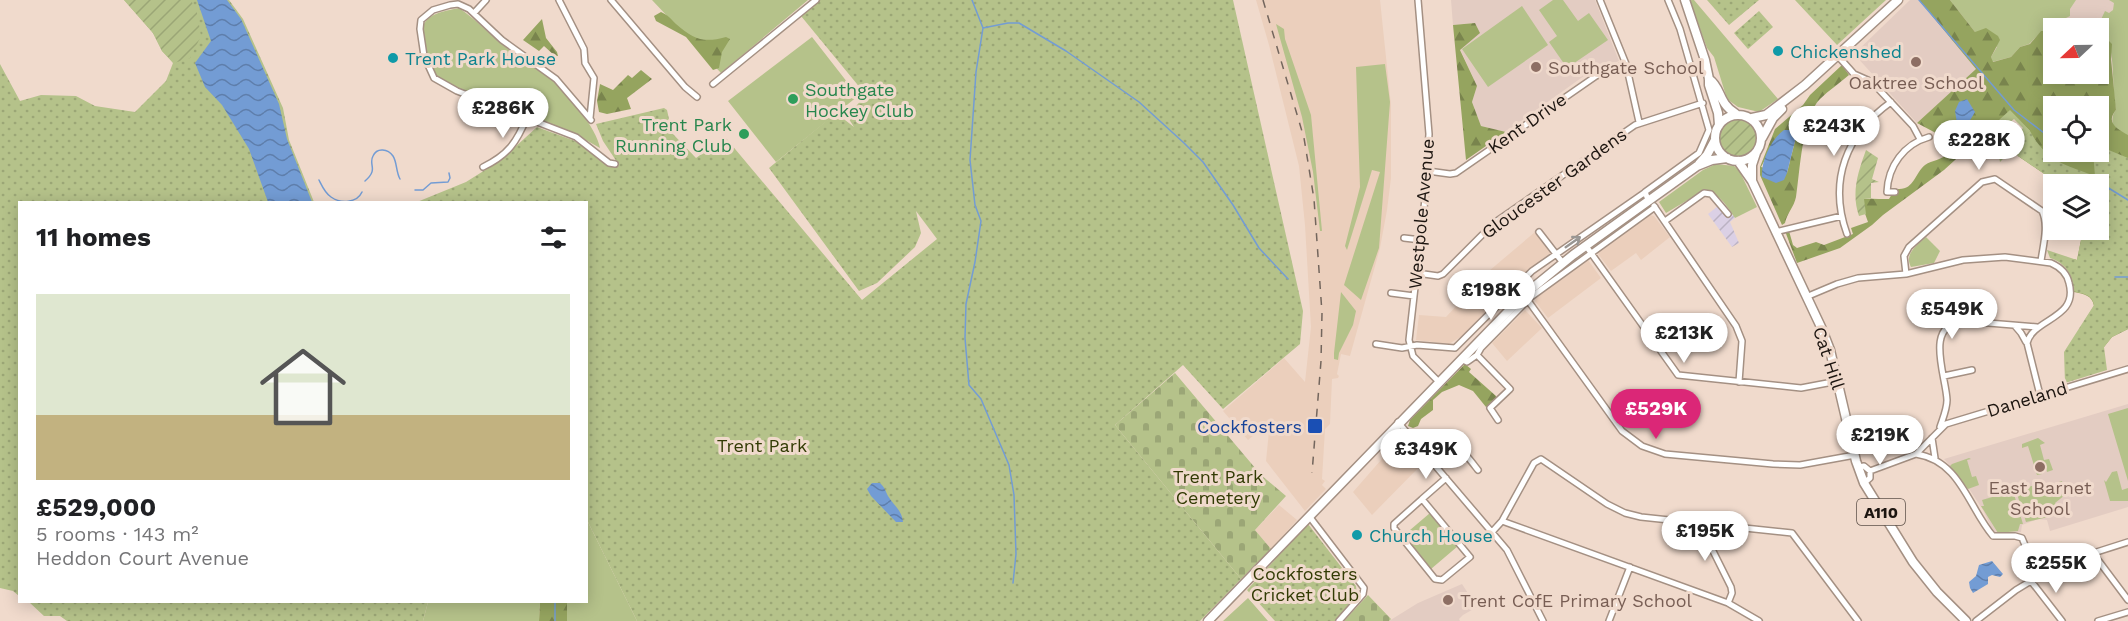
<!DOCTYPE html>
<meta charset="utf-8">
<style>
:root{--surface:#fff;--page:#f6f6f6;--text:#202124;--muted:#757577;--line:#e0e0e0;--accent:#db2777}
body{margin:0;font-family:"Work Sans",sans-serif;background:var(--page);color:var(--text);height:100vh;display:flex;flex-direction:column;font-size:22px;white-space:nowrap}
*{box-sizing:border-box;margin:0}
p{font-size:20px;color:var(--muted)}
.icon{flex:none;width:33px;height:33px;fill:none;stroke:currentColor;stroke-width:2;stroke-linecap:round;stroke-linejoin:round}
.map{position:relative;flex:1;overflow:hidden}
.side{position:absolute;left:18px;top:201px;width:570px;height:402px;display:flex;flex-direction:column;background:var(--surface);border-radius:0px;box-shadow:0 3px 15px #0003}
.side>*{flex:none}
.needle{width:39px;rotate:248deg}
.fabs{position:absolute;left:2043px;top:18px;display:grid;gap:12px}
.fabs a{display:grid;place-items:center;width:66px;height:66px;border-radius:0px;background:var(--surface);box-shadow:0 3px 15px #0003;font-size:30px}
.price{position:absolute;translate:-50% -51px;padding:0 14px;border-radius:21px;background:#fff;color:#222;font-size:20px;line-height:39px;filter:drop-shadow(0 2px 3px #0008)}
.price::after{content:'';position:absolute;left:50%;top:36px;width:18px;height:14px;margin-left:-9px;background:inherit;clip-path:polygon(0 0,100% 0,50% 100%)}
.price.active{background:var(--accent);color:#fff}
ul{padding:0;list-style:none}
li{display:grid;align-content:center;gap:12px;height:318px;padding:0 18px}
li+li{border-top:2px solid var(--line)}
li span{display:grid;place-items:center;height:186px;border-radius:0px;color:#555}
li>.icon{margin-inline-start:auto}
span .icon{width:108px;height:108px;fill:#fffc;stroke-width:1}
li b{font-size:26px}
h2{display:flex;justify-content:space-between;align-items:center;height:72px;padding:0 18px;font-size:26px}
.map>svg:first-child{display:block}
</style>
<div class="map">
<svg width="2128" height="621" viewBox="0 0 2128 621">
<defs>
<pattern id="industrial-furrows" width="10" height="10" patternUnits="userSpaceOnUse" patternTransform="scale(1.5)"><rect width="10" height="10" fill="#dbd0e5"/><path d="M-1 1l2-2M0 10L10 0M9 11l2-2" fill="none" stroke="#bbb2c3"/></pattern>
<pattern id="forest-firs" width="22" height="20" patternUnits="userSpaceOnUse" patternTransform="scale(1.5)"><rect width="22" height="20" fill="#95a45f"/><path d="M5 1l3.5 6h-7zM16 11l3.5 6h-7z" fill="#79844d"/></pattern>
<pattern id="cemetery-stones" width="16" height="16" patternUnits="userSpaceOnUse" patternTransform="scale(1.5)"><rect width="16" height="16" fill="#b5c28a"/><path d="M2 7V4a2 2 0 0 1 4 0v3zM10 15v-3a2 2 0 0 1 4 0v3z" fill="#9ba676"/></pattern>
<pattern id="park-dots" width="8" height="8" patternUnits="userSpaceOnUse" patternTransform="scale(1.5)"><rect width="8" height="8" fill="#b5c28a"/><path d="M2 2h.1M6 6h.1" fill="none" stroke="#9ba676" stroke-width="1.8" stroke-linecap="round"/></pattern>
<pattern id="garden-furrows" width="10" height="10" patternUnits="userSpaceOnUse" patternTransform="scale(1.5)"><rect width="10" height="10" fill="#b5c28a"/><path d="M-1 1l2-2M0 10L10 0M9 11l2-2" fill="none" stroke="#9ba676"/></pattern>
<pattern id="water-waves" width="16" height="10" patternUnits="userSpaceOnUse" patternTransform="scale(1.5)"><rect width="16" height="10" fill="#739cd4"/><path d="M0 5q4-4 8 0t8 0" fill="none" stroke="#5e7eab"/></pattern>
</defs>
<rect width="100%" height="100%" fill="#f0dacc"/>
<path fill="#ebcfbc" d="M 1256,0 L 1380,0 L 1391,105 L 1391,178 L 1387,210 L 1380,248 L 1350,356 L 1341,354 L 1337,374 L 1339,376 L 1338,378 L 1332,379 L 1330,424 L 1325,429 L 1322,479 L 1325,481 L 1322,485 L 1326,489 L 1305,511 L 1266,461 L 1269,431 L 1265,426 L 1248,440 L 1223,411 L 1284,358 L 1305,382 L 1311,327 L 1305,225 L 1299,166 L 1269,45 Z
M 1650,215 L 1654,216 L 1670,237 L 1641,260 L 1636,253 L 1611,271 L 1598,254 L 1599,251 Z
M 1535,232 L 1551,253 L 1507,289 L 1462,336 L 1449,344 L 1416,340 L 1419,315 L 1446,317 L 1489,271 Z
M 1586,260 L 1588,260 L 1601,278 L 1548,318 L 1535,301 L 1536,298 Z
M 1525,310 L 1542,328 L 1507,361 L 1492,343 Z
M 1402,436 L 1424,462 L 1372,515 L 1353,492 Z
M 1279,505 L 1297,520 L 1271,549 L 1255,530 Z"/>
<path fill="url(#industrial-furrows)" d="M 1723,202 L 1735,218 L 1730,222 L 1739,243 L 1732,247 L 1708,214 Z"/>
<path fill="#e3ccc2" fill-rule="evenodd" d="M 1451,0 L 1595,0 L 1619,61 L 1588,73 L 1506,132 L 1481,126 L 1472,102 L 1477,86 L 1460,49 L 1475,23 L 1453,25 Z
M 1910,0 L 2128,0 L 2098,106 L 2054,106 L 2054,152 L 2059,163 L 1977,69 L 1917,123 L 1854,54 ZM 2054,28 L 2098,28 L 2098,74 L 2054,74 Z
M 2128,404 L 2128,507 L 2050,531 L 2047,520 L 2038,519 L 2022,525 L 2021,532 L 1997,534 L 1993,531 L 1983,510 L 1964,481 L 1944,459 Z
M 1462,584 L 1477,607 L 1463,615 L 1459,619 L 1460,621 L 1389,621 L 1418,603 Z"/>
<path fill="#b5c28a" d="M 652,0 L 808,0 L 721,73 Z
M 1553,0 L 1563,0 L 1578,21 L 1589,13 L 1608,40 L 1567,68 L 1549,42 L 1557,36 L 1539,10 Z
M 1689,0 L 1694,0 L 1778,99 L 1759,112 L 1738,107 L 1727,99 L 1714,57 L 1707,48 Z
M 1950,0 L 2076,0 L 2070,9 L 2070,16 L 2062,20 L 2060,28 L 2054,28 L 2053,31 L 2041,32 L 2029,44 L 2020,47 L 2011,57 L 1992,62 L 1991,57 L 1997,47 L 1975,32 Z
M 2109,0 L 2128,0 L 2128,156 C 2122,143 2105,123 2116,110 C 2112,90 2115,54 2107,39 L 2099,38 L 2097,28 L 2105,11 L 2109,13 L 2113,10 L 2114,3 Z
M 1522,6 L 1548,45 L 1488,87 L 1462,49 Z
M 459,8 C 477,20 491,36 508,49 C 522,61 539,69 553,81 C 568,93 597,129 600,148 L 577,135 L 454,88 L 436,78 L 431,70 L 421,29 C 429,12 442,12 459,8 Z
M 1276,24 L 1284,29 L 1285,39 L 1311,115 L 1322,231 L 1320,231 L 1313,172 L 1302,117 Z
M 812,37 L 858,96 L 776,162 L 728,101 Z
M 1385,64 L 1390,102 L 1379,248 L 1361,300 L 1344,285 L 1380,172 L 1372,170 L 1347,250 L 1345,246 L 1360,187 L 1356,67 Z
M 2010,109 L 2030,131 L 2000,162 L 1999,157 L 2012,145 L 2009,141 L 2023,128 L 2014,119 L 2009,123 L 2004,122 L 1999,127 L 1995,123 Z
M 1716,164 L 1734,166 L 1739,170 L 1757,207 L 1735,218 C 1727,206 1718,191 1703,191 L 1666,213 L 1659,202 L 1703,170 Z
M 1926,237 L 1940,251 L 1934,263 L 1911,267 C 1904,254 1916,246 1926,237 Z
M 1341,292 L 1356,311 L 1353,325 L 1339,353 L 1338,360 L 1334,359 L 1334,353 Z
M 2128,408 L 2128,481 L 2108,414 Z
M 2038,438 L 2045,443 L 2040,445 L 2044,460 L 2049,459 L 2053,470 L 2047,472 L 2046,467 L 2043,466 L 2038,470 L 2042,474 L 2037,475 L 2028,446 L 2022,448 L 2022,444 Z
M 1969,458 L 1971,459 L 1967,460 L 1972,477 L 1976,476 L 1979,485 L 1968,489 L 1950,466 L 1952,464 Z
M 2117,471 L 2122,490 L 2128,488 L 2128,501 L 2110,501 L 2104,480 L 2106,482 L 2112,472 Z
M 2062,481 L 2064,489 L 2058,487 L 2058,496 L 2063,493 L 2065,495 L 2055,503 L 2061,514 L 2026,522 L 2016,491 L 2041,483 L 2043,487 Z
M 2013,491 L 2023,524 L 2020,524 L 2018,531 L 1998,533 L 1981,506 L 1984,506 L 1982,500 Z
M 1430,513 L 1458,546 L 1431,569 L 1403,536 Z
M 587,520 L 637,621 L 567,621 L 567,602 L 586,602 Z
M 1248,598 L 1268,621 L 1223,621 Z
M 428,602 L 540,602 L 539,621 L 423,621 Z"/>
<path fill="url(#forest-firs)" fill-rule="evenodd" d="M 1919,0 L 1950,0 L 1975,32 L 1986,28 L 1998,36 L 2000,40 L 1991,57 L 1993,62 L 2011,57 L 2020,47 L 2030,44 L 2041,31 L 2053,31 L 2054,74 L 2098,74 L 2099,38 L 2107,39 L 2112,44 L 2111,59 L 2116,110 C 2105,123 2118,129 2128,135 L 2128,329 L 2112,337 L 2104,347 L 2085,320 L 2094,306 C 2092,295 2084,294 2074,292 L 2074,259 L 2077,260 L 2083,230 L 2098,230 L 2098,184 L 2059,184 L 2018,156 L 2012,147 L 2030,131 L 2010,110 L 1944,170 L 1883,215 L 1872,225 L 1840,248 L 1797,263 L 1785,231 L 1789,231 L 1793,245 L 1797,248 L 1816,242 L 1824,245 L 1853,234 L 1851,228 L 1868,222 L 1863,208 L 1863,199 L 1889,199 L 1892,194 L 1897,193 L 1898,189 C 1914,190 1915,173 1925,165 C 1932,160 1942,160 1947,154 C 1950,149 1949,146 1949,140 L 1917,123 L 1976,69 ZM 2054,106 L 2098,106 L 2098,152 L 2054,152 Z
M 661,12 C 668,15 671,19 676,24 C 694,40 704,43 726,37 L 730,39 L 722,52 L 719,68 L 713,70 L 686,37 L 656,21 L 654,16 Z
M 542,19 L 546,38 L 557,52 L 558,56 L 555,56 L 544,46 L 539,51 L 523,40 Z
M 1475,23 L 1480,33 L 1460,50 L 1477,86 L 1472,102 L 1481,126 L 1506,132 L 1466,160 L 1453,25 Z
M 1842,65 L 1849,75 C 1840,83 1829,90 1820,99 C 1802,117 1800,172 1796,197 C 1794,207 1787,213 1785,223 L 1782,225 L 1760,175 L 1760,167 L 1775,129 L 1803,105 L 1810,95 ZM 1796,137 L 1787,173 L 1761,167 L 1767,156 Z
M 641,70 L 652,79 L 627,98 L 631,109 L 607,114 L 599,112 L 597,101 L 600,84 L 613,90 L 628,75 L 632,78 Z
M 1465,364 L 1471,369 L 1469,372 L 1496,396 L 1496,399 L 1490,405 L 1486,407 L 1473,391 L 1459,385 L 1442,392 L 1433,400 L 1433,410 L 1421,419 L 1418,426 L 1413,428 L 1408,426 L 1410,420 Z
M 540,602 L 567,602 L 567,621 L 539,621 Z"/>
<path fill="url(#cemetery-stones)" d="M 1175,373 L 1261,475 L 1286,496 L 1255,530 L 1271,549 L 1241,579 L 1115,425 Z
M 1368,595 L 1391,619 L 1389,621 L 1344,621 Z"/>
<path fill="url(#park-dots)" d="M 124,0 L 229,0 L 243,19 L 283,108 L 289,140 L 314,202 L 20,202 L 19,596 L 13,591 L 0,588 L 0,64 L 20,101 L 41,95 L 76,96 L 95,106 L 135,112 L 166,81 L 173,63 L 162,51 L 153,33 Z
M 820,0 L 1233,0 L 1303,311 L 1300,344 L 1223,409 L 1183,365 L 1115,425 L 1241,579 L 1200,621 L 637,621 L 587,520 L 586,202 L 417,202 L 466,182 L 501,160 L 537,127 L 575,141 L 610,166 L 617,162 L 603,141 L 596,124 L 664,108 L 667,110 L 672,133 L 696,158 L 725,137 L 862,300 L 937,239 L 916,211 L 921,233 L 915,247 L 877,283 L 859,291 L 769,168 L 836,113 L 854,127 L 847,116 L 866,95 L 801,16 Z
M 1707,0 L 1759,0 L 1729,25 Z
M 1795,0 L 1886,0 L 1837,45 Z
M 1759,11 L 1773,27 L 1748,49 L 1734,33 Z
M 2030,131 C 2047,162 2063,164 2095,176 L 2093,152 L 2098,152 L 2099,146 L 2128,158 L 2128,329 L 2112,337 L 2104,347 L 2107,370 L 2065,383 L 2064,352 L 2094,305 C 2092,294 2083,294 2073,291 C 2073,275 2066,263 2050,258 L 2047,250 L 2077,260 L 2083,230 L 2098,230 L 2098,184 L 2059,184 L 2018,156 L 2012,147 Z
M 1308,524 L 1356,586 L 1357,594 L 1336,621 L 1275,621 L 1247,590 Z
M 29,602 L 428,602 L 423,621 L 67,621 L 60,616 L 44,616 Z"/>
<path fill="url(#garden-furrows)" d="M 124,0 L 191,0 L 197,13 L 201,36 L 190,58 L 174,63 L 162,51 L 153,33 Z
M1718 138a20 20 0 1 1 40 0a20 20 0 1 1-40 0Z
M 1866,150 L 1878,158 L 1872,179 L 1879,182 L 1871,183 L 1871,198 L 1879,198 L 1864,199 L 1866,214 L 1859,216 C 1851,193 1858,172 1866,150 Z"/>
<path fill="url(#water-waves)" d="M 197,0 L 227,0 L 241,19 L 279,104 L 287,139 L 312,202 L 268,202 L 249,149 L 222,105 L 205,87 L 195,63 L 211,41 Z
M 1967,99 L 1975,112 L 1969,122 L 1964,124 L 1957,123 L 1955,111 L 1959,102 Z
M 1784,130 L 1791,130 L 1796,137 L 1787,173 L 1784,180 L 1776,183 L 1762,177 C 1761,161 1771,139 1784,130 Z
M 872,483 L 880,483 C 885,488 885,490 888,496 C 894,506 902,510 903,522 L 896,522 L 871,496 L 867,489 Z
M 1992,561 L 2003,574 L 2000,577 L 1992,575 L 1988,577 L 1988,584 L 1973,593 L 1970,588 L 1969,582 L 1976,576 L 1979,565 Z"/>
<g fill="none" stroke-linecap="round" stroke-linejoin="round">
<path stroke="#739cd4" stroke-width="1.5" d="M 972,0 L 983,28 L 976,72 L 970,160 L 975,205 L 981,221 L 975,262 L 966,304 L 965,338 L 969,385 L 981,399 L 1009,465 L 1014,495 L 1016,554 L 1013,583
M 1919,0 L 2014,110 L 2044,133 L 2054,136
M 983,28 L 1008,23 L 1019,23 L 1066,51 L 1139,102 L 1184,143 L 1203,162 L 1233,205 L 1259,248 L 1288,279
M 319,180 C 322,186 325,193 331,197 C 341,204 357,203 362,192
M 365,181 C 379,169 368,165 373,156 C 377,147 388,149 393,156 C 397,162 396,172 400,179
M 2097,181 L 2128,200
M 415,190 L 423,190 L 431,183 L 448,182 L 450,178 L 449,173
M 2115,277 L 2128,277
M 555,621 L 555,602"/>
<g stroke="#a49083" stroke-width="8">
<path id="minor" d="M 559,0 L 584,49 L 585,63 L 594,78 L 590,118
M 611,0 L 685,87 L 697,97
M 1418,0 L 1429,134 L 1425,199 L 1409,340 L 1413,356 L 1438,381
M 1600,0 L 1626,64 L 1639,122
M 474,13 L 486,0
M 1837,55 L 1854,74 L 1872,82 L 1913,126 L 1920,139
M 713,84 L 816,0
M 591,120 L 556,79 L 502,40 L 469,9 L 458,4 L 450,5 L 433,10 L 421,20 L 420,29 L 424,56 L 434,78 L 457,91 L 576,137 L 609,163 L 615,164
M 483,167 C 508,155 517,142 527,117
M 1428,171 L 1450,174 L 1456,173 L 1596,76 L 1626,64
M 1895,192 L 1887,192 C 1888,166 1904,144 1929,137
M 1649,202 L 1645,192 L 1699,153 L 1709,130 L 1680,29 L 1668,0
M 1654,206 L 1736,326 L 1742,341 L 1739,382
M 1665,221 L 1704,193 L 1711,194 L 1728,214
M 1539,232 L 1563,263
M 1775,232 L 1842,216
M 1847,234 C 1828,181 1846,134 1891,102
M 1404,238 L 1421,240
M 1586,246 L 1678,375 L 1801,388 L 1838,381
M 1417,273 L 1438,276 L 1443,274 L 1494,223 L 1635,125 L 1703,103
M 1906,274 L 1904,256 L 1909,247 L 1982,182 L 1995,179 L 2042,211 C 2049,225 2043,246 2041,261
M 1391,293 L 1414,296
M 1524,295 L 1622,431 L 1642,446 L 1665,454 L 1773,464 L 1800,465 L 1855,455
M 1806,297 L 1837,284 L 1858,278 L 1906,274 L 1963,260 L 2005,257 L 2051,263 C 2060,267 2067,273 2069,283 C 2079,319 2033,318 2027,343 L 2040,395
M 2015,326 L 2021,333 L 2026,342
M 1376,344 L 1402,348 L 1417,345 L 1455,348 L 1532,271 L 1644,193
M 1477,355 L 1510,389 L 1490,408 L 1498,420
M 1461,359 L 1467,362 L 1477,355 L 1481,348 L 1531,297 L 1655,207
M 1944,376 L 1972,370
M 1398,422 L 1507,550 L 1543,621
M 1940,427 C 1943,418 1947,409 1947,400 C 1946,375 1923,324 1964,321 L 2037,327
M 1932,438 L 1935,458
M 1916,454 C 1961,461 1968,507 1993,536 L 2015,536 L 2022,538 L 2038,576
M 1431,460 C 1457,441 1460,447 1478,470
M 1858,467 L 1864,466 L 1870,471 L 1870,478 L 1864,483
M 1870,471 L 1916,454 L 1946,424 L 2128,369
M 1422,499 L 1470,557 L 1442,580 L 1435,579 L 1394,528 L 1394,524 Z
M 1422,499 L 1446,478
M 1309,516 L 1364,588 L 1363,594 L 1339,621
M 1502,521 L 1534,463 L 1541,459 L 1607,504 L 1625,513 L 1641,517 L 1792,533 L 1858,621
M 1703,524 L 1703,531 L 1731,587 L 1732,593 L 1728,603
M 1492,532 L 1502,521 L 1728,603 L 1759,621
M 2092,552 L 2128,600
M 2031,581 L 2062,621
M 1609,621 L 1630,567
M 1976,621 L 2016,590 L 2059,564 L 2128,542
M 2098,621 L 2128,612"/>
</g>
<g stroke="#a49083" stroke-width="11">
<path id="primary" d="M 1685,0 L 1705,60 L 1709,79 L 1709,85 L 1718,113 L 1719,125
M 1709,79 C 1722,88 1717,102 1736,114
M1715 138a23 23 0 1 1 46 0a23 23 0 1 1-46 0Z
M 1752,118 L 1766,115 L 1805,85 L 1898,0
M 1762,138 L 1773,118 L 1782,109
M 1738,161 L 1752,181 L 1821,327 L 1830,350 L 1856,461 L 1864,483 L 1913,562 L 1937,592 L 1966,621
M 1699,164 L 1707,155 L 1715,140
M 1752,181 L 1752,165 L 1756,153
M 1208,621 L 1524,295 L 1573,255 L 1697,166 L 1712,160 L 1727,158"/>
</g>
<use href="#minor" stroke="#fff" stroke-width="5"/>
<use href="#primary" stroke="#fff" stroke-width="8"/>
<path stroke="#73665d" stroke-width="1.5" stroke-dasharray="8 8" stroke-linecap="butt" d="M 1263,0 L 1304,138 L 1314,199 L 1322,313 L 1321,361 L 1312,473"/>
</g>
<defs><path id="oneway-shaft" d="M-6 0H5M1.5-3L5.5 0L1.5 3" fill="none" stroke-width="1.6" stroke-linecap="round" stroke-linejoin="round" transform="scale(1.5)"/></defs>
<use stroke="#999693" href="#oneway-shaft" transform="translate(1573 242) rotate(-35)"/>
<g fill="#0f9aa8" stroke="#f0dacc" stroke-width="2">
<circle cx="1778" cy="51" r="6"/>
<circle cx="393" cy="58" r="6"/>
<circle cx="1357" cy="535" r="6"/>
</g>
<g fill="#8d6e63" stroke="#f0dacc" stroke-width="2">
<circle cx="1916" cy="62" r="6"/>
<circle cx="1536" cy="67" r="6"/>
<circle cx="2040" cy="467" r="6"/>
<circle cx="1448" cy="600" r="6"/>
</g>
<g fill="#2e9e5b" stroke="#f0dacc" stroke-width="2">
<circle cx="793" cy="99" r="6"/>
<circle cx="744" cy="134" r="6"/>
</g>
<rect fill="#1a4fb4" stroke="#f0dacc" stroke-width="2" x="1307" y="418" width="16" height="16" rx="3"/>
<g text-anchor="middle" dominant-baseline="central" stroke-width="6" stroke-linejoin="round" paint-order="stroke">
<rect fill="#f0dacc" stroke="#5c5048" stroke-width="1.5" x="1857" y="499" width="48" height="26" rx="4.5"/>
<g font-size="16" font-weight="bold" fill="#1c1510">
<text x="1881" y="512">A110</text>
</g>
<g font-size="18" fill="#0d838f" stroke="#f0dacc" text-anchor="start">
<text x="1790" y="51">Chickenshed</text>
<text x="405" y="58">Trent Park House</text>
<text x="1369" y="535">Church House</text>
</g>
<g font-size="18" fill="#785e54" stroke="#f0dacc" text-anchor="start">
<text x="1548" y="67">Southgate School</text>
<text x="1916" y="82" text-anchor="middle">Oaktree School</text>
<text x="2040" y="487" text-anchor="middle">East Barnet<tspan x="2040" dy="21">School</tspan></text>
<text x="1460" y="600">Trent CofE Primary School</text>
</g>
<g font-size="18" fill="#27864d" stroke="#f0dacc" text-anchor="start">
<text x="805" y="89">Southgate<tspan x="805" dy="21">Hockey Club</tspan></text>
<text x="732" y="124" text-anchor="end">Trent Park<tspan x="732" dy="21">Running Club</tspan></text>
</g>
<g font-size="18" fill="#1c1510" stroke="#f0dacc">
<text transform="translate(1527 123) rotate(-35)">Kent Drive</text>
<text transform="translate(1554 183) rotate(-36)">Gloucester Gardens</text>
<text transform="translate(1421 214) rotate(-85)">Westpole Avenue</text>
<text transform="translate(1829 358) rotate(72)">Cat Hill</text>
<text transform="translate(2027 399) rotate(-17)">Daneland</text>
</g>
<g font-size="18" fill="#164399" stroke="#f0dacc" text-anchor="end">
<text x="1302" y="426">Cockfosters</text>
</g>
<g font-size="18" fill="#323b04" stroke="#f0dacc">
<text x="762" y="445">Trent Park</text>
<text x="1218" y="476">Trent Park<tspan x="1218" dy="21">Cemetery</tspan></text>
<text x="1305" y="573">Cockfosters<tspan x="1305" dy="21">Cricket Club</tspan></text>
</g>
</g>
</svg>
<div class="fabs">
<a><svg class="needle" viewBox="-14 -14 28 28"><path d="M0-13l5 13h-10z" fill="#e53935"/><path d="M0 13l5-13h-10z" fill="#757577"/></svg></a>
<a><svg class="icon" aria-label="locate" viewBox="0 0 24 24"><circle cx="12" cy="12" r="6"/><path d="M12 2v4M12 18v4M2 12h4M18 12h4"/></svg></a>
<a><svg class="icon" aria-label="layers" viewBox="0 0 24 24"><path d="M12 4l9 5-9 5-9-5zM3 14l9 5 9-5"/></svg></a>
</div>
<b class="price" style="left:503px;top:139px">£286K</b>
<b class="price" style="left:1834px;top:157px">£243K</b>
<b class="price" style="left:1979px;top:171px">£228K</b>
<b class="price" style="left:1491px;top:321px">£198K</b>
<b class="price" style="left:1952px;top:340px">£549K</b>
<b class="price" style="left:1684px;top:364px">£213K</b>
<b class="price active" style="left:1656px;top:440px">£529K</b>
<b class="price" style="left:1880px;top:466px">£219K</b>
<b class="price" style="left:1426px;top:480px">£349K</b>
<b class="price" style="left:1705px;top:562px">£195K</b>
<b class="price" style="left:2056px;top:594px">£255K</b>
<section class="side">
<h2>11 homes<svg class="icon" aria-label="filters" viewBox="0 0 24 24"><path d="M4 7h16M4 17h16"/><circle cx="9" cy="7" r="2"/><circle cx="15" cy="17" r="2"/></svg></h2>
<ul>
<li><span style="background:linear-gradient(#dfe7d0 65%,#c2b280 0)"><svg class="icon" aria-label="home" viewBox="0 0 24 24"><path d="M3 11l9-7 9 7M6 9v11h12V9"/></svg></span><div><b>£529,000</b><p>5 rooms · 143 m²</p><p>Heddon Court Avenue</p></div></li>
</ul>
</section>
</div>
